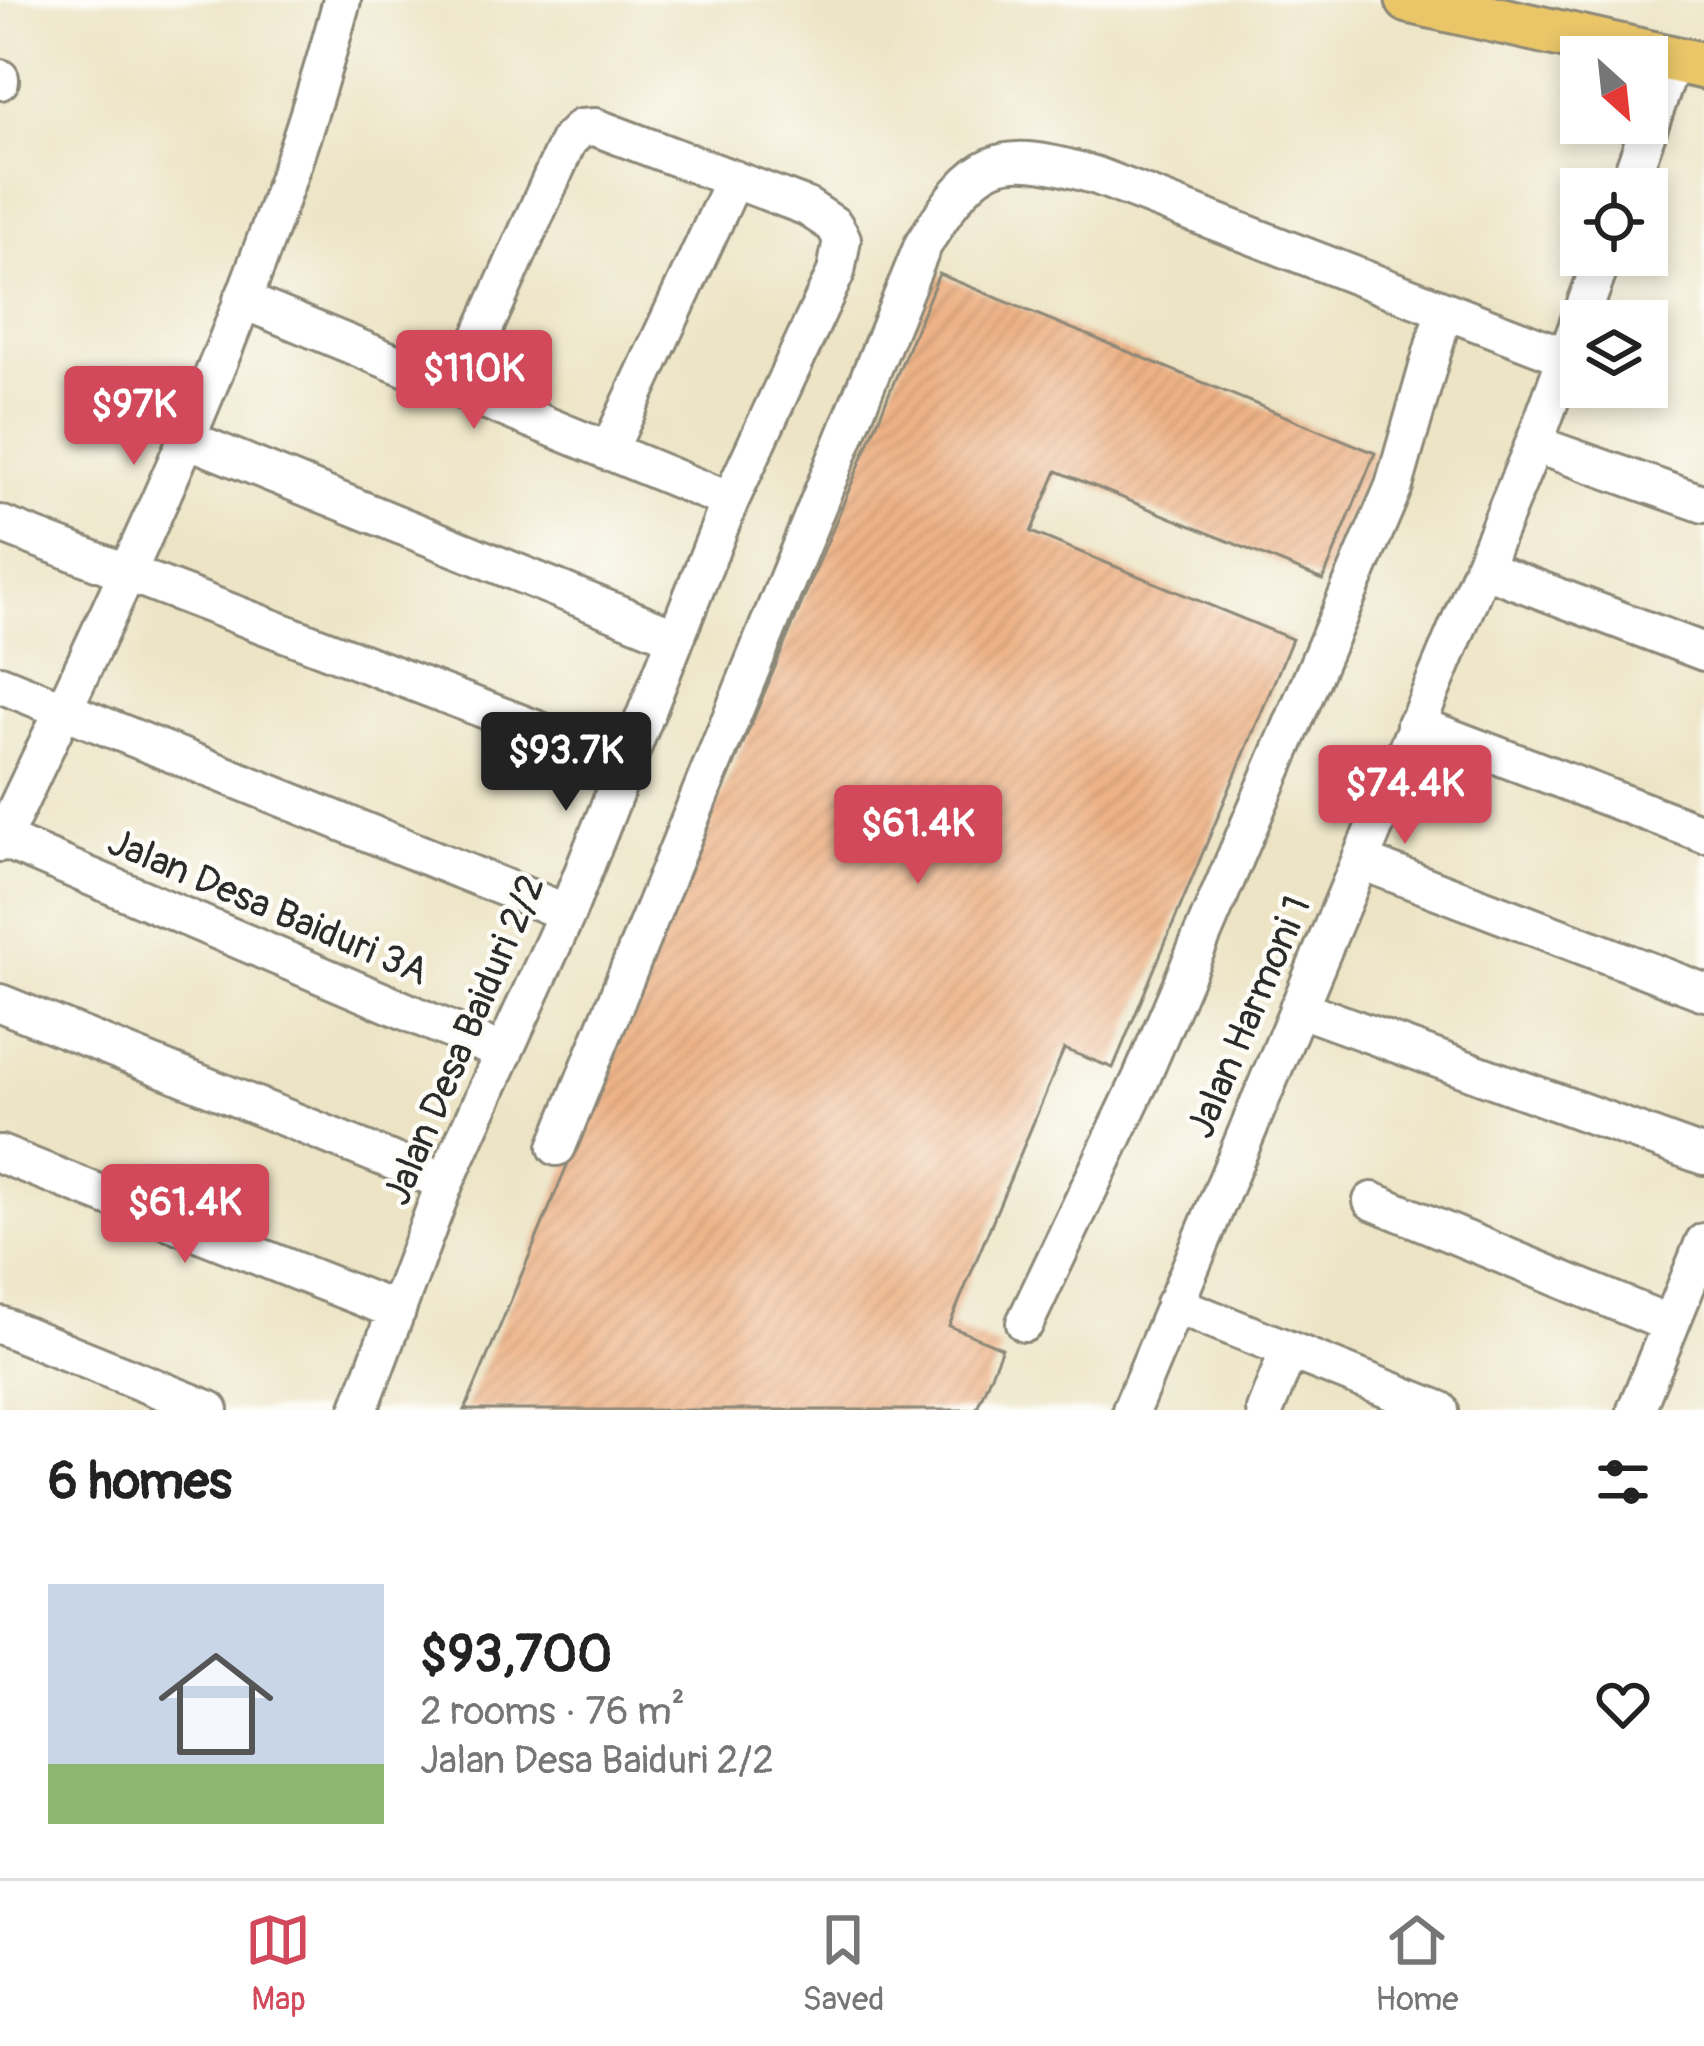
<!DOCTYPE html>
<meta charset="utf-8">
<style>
:root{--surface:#fff;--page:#f2f2f2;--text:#222;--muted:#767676;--line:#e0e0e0;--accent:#d1495b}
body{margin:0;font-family:Pangolin,sans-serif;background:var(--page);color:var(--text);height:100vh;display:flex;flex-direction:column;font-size:45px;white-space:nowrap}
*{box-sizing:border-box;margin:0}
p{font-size:39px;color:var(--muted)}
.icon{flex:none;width:66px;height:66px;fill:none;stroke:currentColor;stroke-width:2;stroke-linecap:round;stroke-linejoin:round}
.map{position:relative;height:1410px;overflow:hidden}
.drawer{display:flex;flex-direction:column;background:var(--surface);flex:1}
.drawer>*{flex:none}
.needle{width:78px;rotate:153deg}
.fabs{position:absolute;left:1560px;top:36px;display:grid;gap:24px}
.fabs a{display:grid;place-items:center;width:108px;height:108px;border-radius:0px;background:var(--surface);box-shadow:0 6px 18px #0003;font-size:60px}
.price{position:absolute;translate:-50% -102px;padding:0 27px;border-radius:12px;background:var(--accent);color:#fff;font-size:39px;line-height:78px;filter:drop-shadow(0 3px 6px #0008)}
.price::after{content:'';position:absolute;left:50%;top:72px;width:36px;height:27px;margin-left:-18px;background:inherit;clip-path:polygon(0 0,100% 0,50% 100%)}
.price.current{background:#222;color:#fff}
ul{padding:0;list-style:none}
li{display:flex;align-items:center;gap:36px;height:300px;padding:0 48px}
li+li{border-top:3px solid var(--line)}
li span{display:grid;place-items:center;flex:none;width:336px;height:240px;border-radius:0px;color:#555}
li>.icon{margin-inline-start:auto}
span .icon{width:144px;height:144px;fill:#fffc;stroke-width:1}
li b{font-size:51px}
h2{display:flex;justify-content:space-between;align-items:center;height:144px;padding:0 48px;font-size:51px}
.tabs{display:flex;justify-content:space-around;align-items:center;height:168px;border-top:3px solid var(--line);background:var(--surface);font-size:33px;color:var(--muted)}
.tabs a{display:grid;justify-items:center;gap:6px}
.tabs .current{color:var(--accent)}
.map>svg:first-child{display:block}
</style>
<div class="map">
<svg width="1704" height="1410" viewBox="0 0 1704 1410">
<defs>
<pattern id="building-hatch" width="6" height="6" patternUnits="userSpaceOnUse" patternTransform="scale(3)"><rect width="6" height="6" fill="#eeb286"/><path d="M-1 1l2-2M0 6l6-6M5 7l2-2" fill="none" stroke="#cc9974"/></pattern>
</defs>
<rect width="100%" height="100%" fill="#fdfcf7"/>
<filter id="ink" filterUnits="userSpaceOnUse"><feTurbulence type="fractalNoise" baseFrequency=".00833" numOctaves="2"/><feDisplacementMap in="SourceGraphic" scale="24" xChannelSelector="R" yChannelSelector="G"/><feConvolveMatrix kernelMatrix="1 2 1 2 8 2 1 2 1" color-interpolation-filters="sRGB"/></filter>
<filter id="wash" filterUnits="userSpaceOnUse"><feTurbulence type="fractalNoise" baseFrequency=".004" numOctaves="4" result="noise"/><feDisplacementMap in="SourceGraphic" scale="48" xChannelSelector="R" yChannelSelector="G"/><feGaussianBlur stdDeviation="2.7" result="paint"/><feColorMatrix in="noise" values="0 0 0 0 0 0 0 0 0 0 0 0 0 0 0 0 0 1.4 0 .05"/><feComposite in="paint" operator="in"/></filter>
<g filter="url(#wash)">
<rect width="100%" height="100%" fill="#ece4c5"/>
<g id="blocks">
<path fill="url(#building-hatch)" d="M 939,274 L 1375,453 L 1323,580 L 1057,471 L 1031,532 L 1292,639 L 1113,1068 L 1064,1049 L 949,1326 L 1002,1348 L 976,1410 L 465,1410 Z"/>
</g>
</g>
<g filter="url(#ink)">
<use href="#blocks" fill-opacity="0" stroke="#8c8878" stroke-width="3"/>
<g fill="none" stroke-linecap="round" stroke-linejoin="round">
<g stroke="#8c8878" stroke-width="42">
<path id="minor" d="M 0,78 L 0,81
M 1627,189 L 1673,59
M 242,300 L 730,501
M 187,439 L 676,637
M 1534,444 L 1704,504
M 608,452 L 734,179
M 0,524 L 624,763
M 1482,568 L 1704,652
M 0,684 L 567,913
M 1415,724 L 1704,834
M 0,838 L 504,1053
M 0,843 C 130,570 264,294 342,0
M 1361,861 L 1704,992
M 0,1003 L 445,1182
M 1298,1008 L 1704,1156
M 557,1147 L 923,245 C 978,156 996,146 1097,176 L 1569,358
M 0,1154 L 397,1311
M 1372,1201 L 1670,1324
M 1174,1304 L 1440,1410
M 1025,1323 L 1141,1079 L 1394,486 L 1444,311
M 0,1325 L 210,1410
M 359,1410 L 445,1182 L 567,913 L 730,501 L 836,272 L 842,239 L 834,225 L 807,207 L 595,127 L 581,128 L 568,141 L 459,385
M 1131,1410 L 1534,444 L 1604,255
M 1265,1410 L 1289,1350
M 1636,1410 L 1704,1242"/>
</g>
<g stroke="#8c8878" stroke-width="51">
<path id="major" d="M 1409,0 L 1704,66"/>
</g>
<use href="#minor" stroke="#fff" stroke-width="36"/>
<use href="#major" stroke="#eac669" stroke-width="45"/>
</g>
</g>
<g text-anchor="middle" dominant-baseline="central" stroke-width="9" stroke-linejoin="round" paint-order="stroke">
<g font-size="39" fill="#2b2b2b" stroke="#fdfcf7">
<text transform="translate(268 907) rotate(23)">Jalan Desa Baiduri 3A</text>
<text transform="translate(1249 1017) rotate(-67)">Jalan Harmoni 1</text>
<text transform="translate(464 1040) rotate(-67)">Jalan Desa Baiduri 2/2</text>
</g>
</g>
</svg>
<div class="fabs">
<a><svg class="needle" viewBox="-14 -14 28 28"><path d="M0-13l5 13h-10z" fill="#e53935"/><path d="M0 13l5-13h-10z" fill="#767676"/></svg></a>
<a><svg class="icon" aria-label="locate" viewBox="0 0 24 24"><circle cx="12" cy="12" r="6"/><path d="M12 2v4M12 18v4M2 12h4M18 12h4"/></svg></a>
<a><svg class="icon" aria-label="layers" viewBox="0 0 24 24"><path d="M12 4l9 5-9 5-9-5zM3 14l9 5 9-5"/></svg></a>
</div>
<b class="price" style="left:474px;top:432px">$110K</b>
<b class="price" style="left:134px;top:468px">$97K</b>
<b class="price current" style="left:566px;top:814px">$93.7K</b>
<b class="price" style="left:1405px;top:847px">$74.4K</b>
<b class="price" style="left:918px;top:887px">$61.4K</b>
<b class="price" style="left:185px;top:1266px">$61.4K</b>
</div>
<section class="drawer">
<h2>6 homes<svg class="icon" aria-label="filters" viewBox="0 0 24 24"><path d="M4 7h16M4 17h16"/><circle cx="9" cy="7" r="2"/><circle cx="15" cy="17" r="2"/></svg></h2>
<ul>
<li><span style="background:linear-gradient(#c9d6e8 75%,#8fb573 0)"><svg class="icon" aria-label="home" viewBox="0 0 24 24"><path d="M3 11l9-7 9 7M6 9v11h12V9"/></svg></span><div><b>$93,700</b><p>2 rooms · 76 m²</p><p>Jalan Desa Baiduri 2/2</p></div><svg class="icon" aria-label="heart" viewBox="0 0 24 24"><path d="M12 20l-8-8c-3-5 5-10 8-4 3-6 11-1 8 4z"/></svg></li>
</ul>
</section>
<nav class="tabs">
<a class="current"><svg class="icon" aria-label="map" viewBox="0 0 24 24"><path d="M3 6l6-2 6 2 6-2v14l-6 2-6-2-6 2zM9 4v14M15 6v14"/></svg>Map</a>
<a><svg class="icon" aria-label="saved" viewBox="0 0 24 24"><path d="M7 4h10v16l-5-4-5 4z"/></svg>Saved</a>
<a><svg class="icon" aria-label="home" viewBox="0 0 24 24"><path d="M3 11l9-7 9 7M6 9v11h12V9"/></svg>Home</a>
</nav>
